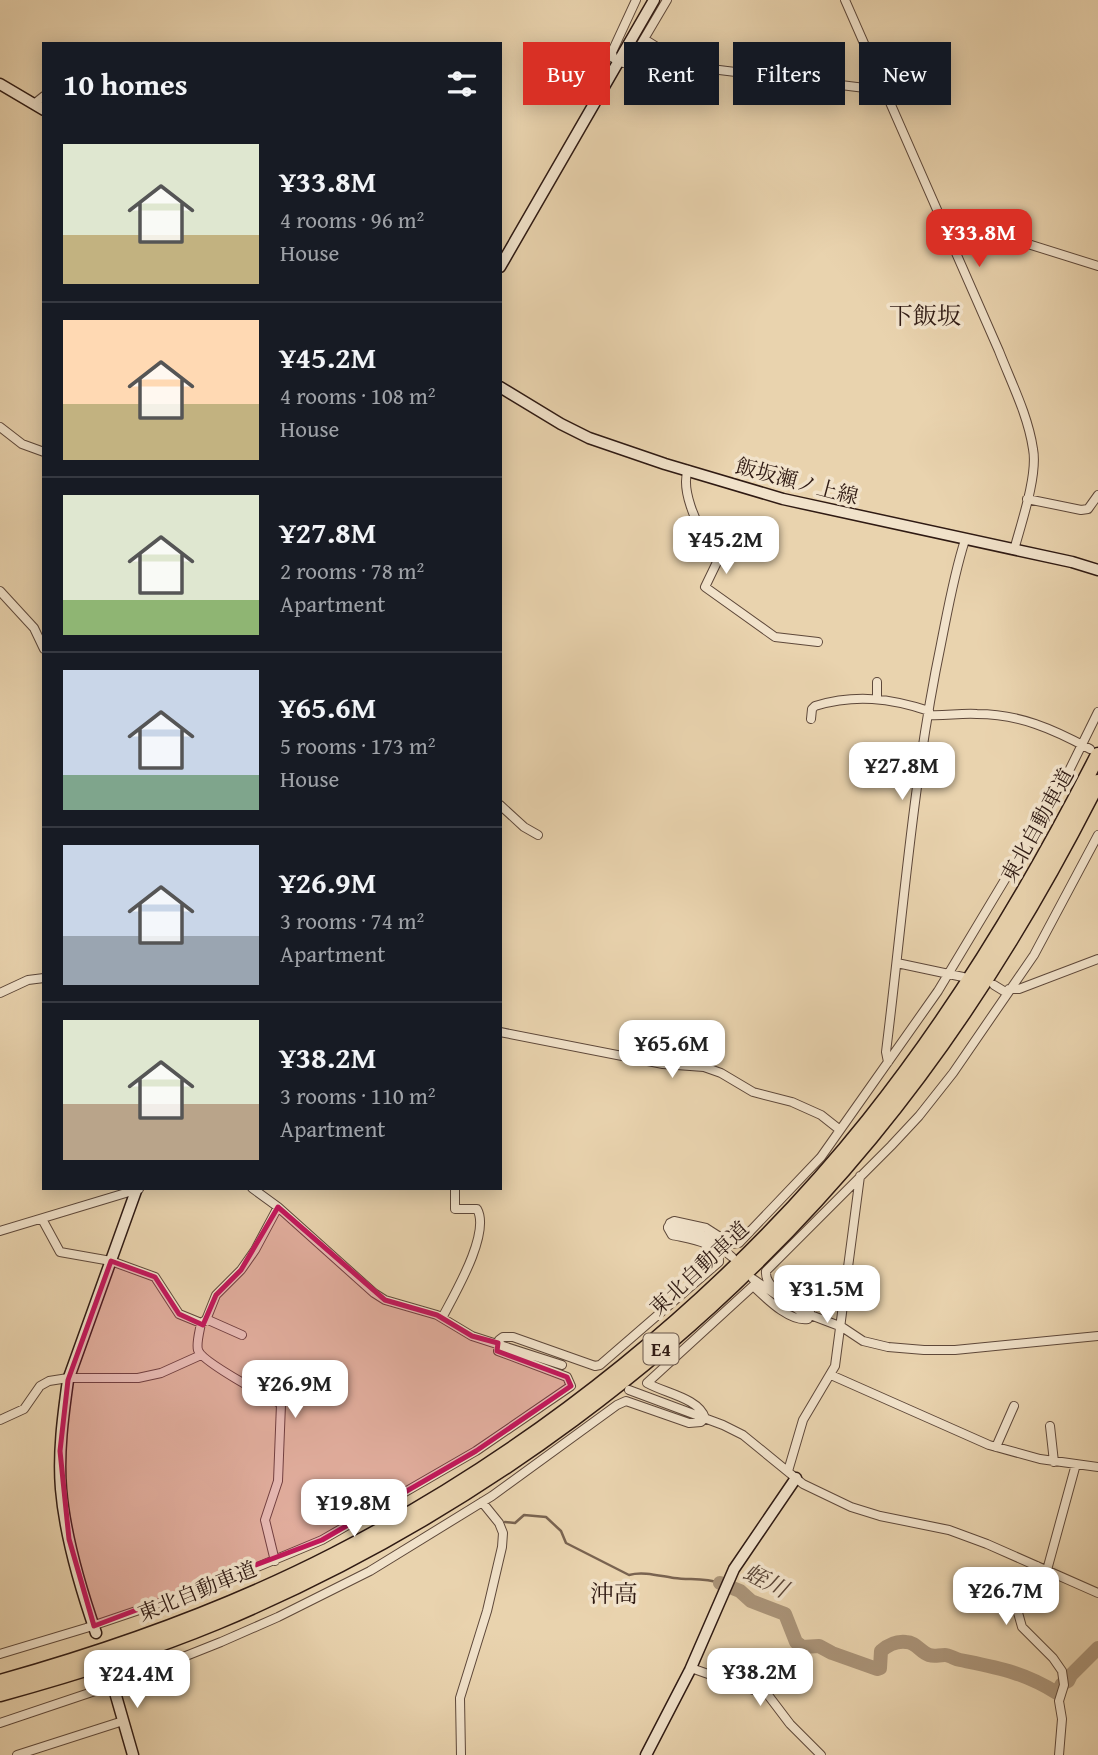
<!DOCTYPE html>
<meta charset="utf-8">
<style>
:root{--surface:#171b24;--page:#242831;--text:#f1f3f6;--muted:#9ea1a6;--line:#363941;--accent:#d93025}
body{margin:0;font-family:"Gentium Book Plus","Noto Serif JP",serif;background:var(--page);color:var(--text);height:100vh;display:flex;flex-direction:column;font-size:26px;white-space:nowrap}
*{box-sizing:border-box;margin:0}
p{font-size:23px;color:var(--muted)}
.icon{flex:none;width:38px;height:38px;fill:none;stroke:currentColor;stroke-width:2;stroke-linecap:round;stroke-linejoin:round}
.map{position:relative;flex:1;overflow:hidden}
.drawer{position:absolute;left:42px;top:42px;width:460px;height:1148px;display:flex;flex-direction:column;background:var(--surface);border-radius:0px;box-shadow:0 4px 18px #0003}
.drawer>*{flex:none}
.top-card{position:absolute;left:523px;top:42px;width:469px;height:63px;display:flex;gap:14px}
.price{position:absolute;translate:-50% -60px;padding:0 16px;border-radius:14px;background:#fff;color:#222;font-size:23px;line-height:46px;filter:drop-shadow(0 2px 4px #0008)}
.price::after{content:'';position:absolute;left:50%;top:42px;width:21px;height:16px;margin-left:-10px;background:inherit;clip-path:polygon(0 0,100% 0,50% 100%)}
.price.current{background:var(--accent);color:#fff}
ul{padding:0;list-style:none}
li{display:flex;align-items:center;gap:21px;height:175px;padding:0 21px}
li+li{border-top:2px solid var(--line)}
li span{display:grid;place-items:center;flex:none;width:196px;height:140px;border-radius:0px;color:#555}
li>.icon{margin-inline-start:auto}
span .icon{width:84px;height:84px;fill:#fffc;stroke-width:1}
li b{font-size:30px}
h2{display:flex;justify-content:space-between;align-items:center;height:84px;padding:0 21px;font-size:30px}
.pill{padding:0 24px;border-radius:0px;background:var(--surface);box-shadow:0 4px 18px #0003;font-size:24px;line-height:63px}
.pill.current{background:var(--accent);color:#fff}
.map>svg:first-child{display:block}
</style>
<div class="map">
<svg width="1098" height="1755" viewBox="0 0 1098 1755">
<rect width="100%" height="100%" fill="#e9d3ae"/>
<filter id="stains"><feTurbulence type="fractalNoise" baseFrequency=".00286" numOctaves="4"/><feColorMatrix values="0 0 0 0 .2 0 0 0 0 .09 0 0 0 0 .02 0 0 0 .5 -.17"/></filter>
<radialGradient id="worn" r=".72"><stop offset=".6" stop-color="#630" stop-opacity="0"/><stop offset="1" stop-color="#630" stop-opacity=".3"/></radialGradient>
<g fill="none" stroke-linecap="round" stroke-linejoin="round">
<path stroke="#796350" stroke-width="2.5" d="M 505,1522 L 515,1523 L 524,1515 L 546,1517 L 561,1531 L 566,1543 L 629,1575 C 643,1571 660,1576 674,1578 C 690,1580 705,1578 720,1583"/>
<path stroke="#aa9479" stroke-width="14" d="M 720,1583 L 740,1591 L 751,1601 L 785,1614 L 796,1642 L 802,1647 L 819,1646 L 832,1653 L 877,1669 L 880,1668 L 881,1651 C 888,1645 897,1641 906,1642 C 916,1642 920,1652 929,1655 C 935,1657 938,1655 945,1655 C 949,1655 955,1659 960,1660 C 999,1668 1023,1672 1057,1693 L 1062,1684 L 1068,1681 L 1071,1675 L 1098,1648"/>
<g stroke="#5e483a" stroke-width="10">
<path id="street" d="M 636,0 L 612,52 L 613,58 L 623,63 L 631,61 L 667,0
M 845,0 L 999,351 C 1011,382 1028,415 1033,449 C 1038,475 1021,524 1014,550
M 644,39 L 676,59 L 703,68 L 873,89 L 884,86
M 34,104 L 44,96
M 943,222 L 955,221 L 1098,266
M 0,427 L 22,444 L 44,452
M 688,470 C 681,487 695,527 709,537 C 714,541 719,541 723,545 L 718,560 L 705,587 L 775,637 L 818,642
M 1027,499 L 1081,510 L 1088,509 L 1098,495
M 0,591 L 34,628 L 44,649
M 877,682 L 877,698
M 928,715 C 945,716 960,713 977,714 C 1019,714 1053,729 1090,749
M 811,719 L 812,709 L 815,706 C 855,694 890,698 929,711
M 500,805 L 524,827 L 538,835
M 897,963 L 963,977
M 994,985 L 1007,993
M 1009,989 L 1019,989 L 1098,959
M 0,993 L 28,980 L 44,978
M 500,1032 L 663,1064 L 704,1067 L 721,1073 L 753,1092 L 792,1102 L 821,1115 L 840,1130
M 888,1062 L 886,1052 C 903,916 913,778 941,644 C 948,609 954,574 965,540
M 252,1188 L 278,1207 L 374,1293 L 385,1300 L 437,1315 L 472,1336 L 562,1365
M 42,1219 L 60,1252 L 111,1261 L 155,1277 L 179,1314 L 201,1323 L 206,1320 L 216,1295 L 241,1270 L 255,1250 L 278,1207
M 668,1227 L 708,1237 L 732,1257
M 0,1231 L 139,1189
M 753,1279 L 800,1311 L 842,1327 L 863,1341 L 888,1347 L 924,1350 L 955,1350 L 1098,1336
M 442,1318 C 454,1295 491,1233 477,1209 L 455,1209 L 455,1188
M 206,1319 L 242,1335
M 201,1323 C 200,1330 196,1343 198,1350 C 202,1362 268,1397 281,1404 L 278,1481 L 265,1520 L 275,1561
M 831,1375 L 989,1445 L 1040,1459 L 1098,1467
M 629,1390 L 723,1425 L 743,1435 L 803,1484 L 851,1507 L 880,1516 L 949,1530 L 987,1544 L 1098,1593
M 0,1420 L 24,1409 L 40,1386 L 49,1381 L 68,1378 L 138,1378 L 161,1373 L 201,1355
M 1050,1426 L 1054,1462
M 996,1447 L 1014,1406
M 788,1471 L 803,1420 L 835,1366 L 860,1176
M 1037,1566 L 1017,1609 L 1022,1627 L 1053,1658 L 1062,1671 L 1064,1685 L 1059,1701 L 1062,1719 L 1059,1755
M 1047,1570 L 1076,1464
M 0,1654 L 86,1628 L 219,1583 L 322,1540 L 476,1451 L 571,1386 L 567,1377 L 498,1351 L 499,1340 L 503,1337 L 513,1337 L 595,1366 L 600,1365 L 719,1262 C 719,1241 688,1239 672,1235 L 668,1228 L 670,1223 L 674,1221 L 706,1228 L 731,1244 L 739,1243 L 821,1157 L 938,991 L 1063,783 L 1098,712
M 691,1668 L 768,1695 L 790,1724 L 821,1755
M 0,1723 L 113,1685 L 221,1642 L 278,1617 L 370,1571 L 492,1496 L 617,1405 L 626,1401 L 689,1423 L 701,1422 L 705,1418 C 699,1398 664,1393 647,1383 L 753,1286 C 766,1298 789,1322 808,1319 L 810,1312 L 808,1308 C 795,1301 764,1290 766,1271 L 891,1146 L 919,1116 L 953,1073 L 1034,955 L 1098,835
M 17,1755 L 123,1721
M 461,1755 L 460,1698 L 487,1611 L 502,1547 L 503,1533 L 499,1523 L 482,1502"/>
</g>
<g stroke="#2f1a13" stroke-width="13">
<path id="secondary" d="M 0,84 L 44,110
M 500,267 L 654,0
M 500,387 L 561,424 L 589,438 L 665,464 L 783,499 L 1072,562 L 1098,570
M 96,1633 C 80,1587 65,1537 61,1489 C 58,1453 63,1416 68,1380 L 137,1188
M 110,1675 L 133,1755
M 646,1755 L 690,1670 L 734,1569 L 796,1478"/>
</g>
<g stroke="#2f1a13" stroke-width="17">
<path id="highway" d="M 0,1682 C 114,1650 229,1609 334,1555 C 537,1451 726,1299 869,1120 C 959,1007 1033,883 1098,755
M 0,1694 C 73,1674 147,1651 217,1622 C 468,1517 698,1347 871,1137 C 960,1029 1035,907 1098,782"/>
</g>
<use href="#street" stroke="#f1e2ca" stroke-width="8"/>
<use href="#secondary" stroke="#f1e2ca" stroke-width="10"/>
<use href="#highway" stroke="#e9d3ae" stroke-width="14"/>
</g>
<path fill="#c2185b" fill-opacity="0.2" stroke="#c2185b" stroke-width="5" stroke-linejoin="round" d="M 278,1207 L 385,1300 L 437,1315 L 472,1336 L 498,1343 L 497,1351 L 567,1377 L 571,1386 L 476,1451 L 322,1540 L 94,1626 L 69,1539 L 60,1451 L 68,1380 L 111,1261 L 155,1277 L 179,1314 L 203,1325 L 216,1295 L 241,1270 Z"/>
<g text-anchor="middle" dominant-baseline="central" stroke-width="7" stroke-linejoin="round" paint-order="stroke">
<rect fill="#f1e2ca" stroke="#69564a" stroke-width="2" x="643.5" y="1333.5" width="35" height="31" rx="5"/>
<g font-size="19" font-weight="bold" fill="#2f1a13">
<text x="661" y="1349">E4</text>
</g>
<g font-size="21" fill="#2f1a13" stroke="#f1e2ca">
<text transform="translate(797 481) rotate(15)">飯坂瀬ノ上線</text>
<text transform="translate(1037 825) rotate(-61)">東北自動車道</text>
<text transform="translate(699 1268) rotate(-43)">東北自動車道</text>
<text transform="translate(197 1591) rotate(-22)">東北自動車道</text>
</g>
<g font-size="23" font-style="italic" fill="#5a4537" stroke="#f1e2ca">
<text transform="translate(766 1580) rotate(27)">蛭川</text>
</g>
<g font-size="24" fill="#2f1a13" stroke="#f1e2ca">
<text x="925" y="315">下飯坂</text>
<text x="614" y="1593">沖高</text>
</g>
</g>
<rect width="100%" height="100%" filter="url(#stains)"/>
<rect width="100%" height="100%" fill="url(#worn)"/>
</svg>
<b class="price current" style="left:979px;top:269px">¥33.8M</b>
<b class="price" style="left:726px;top:576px">¥45.2M</b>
<b class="price" style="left:902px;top:802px">¥27.8M</b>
<b class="price" style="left:672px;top:1080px">¥65.6M</b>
<b class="price" style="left:827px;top:1325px">¥31.5M</b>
<b class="price" style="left:295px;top:1420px">¥26.9M</b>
<b class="price" style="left:354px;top:1539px">¥19.8M</b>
<b class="price" style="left:1006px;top:1627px">¥26.7M</b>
<b class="price" style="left:760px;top:1708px">¥38.2M</b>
<b class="price" style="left:137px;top:1710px">¥24.4M</b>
<div class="top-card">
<a class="pill current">Buy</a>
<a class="pill">Rent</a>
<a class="pill">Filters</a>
<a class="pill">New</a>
</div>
<section class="drawer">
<h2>10 homes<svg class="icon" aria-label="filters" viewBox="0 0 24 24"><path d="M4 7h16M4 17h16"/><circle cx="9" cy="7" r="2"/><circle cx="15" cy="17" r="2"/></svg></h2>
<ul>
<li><span style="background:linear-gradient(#dfe7d0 65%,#c2b280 0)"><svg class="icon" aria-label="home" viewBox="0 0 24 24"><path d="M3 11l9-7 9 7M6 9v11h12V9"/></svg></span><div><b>¥33.8M</b><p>4 rooms · 96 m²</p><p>House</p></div></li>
<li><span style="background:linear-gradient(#ffd9b3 60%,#c2b280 0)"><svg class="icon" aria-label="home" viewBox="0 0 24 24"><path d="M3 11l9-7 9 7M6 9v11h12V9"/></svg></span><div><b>¥45.2M</b><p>4 rooms · 108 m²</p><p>House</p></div></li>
<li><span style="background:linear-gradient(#dfe7d0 75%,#8fb573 0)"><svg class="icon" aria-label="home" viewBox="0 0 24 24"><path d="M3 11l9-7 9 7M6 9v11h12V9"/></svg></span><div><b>¥27.8M</b><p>2 rooms · 78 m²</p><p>Apartment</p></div></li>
<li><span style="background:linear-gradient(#c9d6e8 75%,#7fa58c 0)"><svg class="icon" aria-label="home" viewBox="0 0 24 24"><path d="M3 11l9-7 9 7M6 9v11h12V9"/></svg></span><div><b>¥65.6M</b><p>5 rooms · 173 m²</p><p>House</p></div></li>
<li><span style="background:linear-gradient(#c9d6e8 65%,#9aa5b1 0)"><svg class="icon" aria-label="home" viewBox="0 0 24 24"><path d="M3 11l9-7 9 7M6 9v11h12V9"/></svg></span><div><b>¥26.9M</b><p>3 rooms · 74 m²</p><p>Apartment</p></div></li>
<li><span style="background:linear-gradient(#dfe7d0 60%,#b9a48a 0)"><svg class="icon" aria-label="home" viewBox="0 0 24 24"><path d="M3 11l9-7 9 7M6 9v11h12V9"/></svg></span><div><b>¥38.2M</b><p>3 rooms · 110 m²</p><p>Apartment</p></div></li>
</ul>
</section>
</div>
